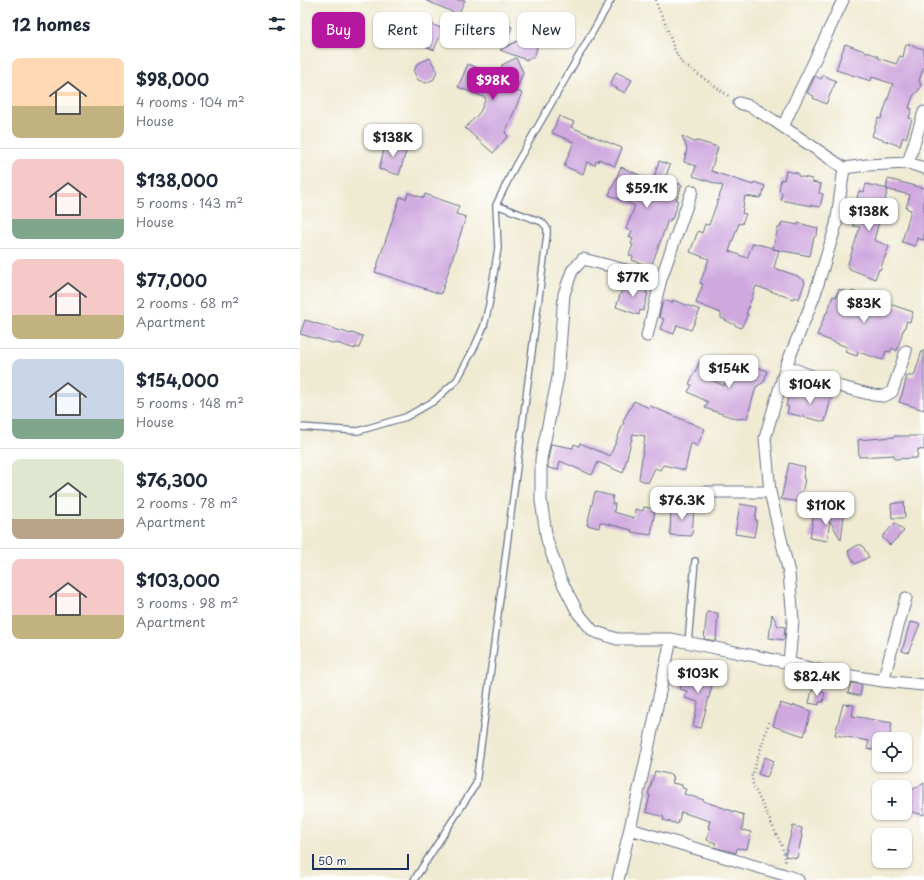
<!DOCTYPE html>
<meta charset="utf-8">
<style>
:root{--surface:#fff;--page:#f6f6f7;--text:#1f2937;--muted:#747a83;--line:#e0e1e3;--accent:#b5179e}
body{margin:0;font-family:"Playpen Sans",sans-serif;background:var(--page);color:var(--text);height:100vh;display:flex;flex-direction:column;font-size:15px;white-space:nowrap}
*{box-sizing:border-box;margin:0}
p{font-size:13px;color:var(--muted)}
.icon{flex:none;width:22px;height:22px;fill:none;stroke:currentColor;stroke-width:2;stroke-linecap:round;stroke-linejoin:round}
.map{position:relative;flex:1;overflow:hidden}
.side{display:flex;flex-direction:column;background:var(--surface);width:300px}
.side>*{flex:none}
.guide{position:absolute;left:12px;top:12px;width:380px;height:36px;display:flex;gap:8px}
.tools{position:absolute;left:572px;top:732px;display:grid;gap:8px}
.tools a{display:grid;place-items:center;width:40px;height:40px;border-radius:8px;background:var(--surface);box-shadow:0 1px 3px #0004;font-size:20px}
.scale{position:absolute;left:12px;bottom:10px;width:97px;box-sizing:border-box;padding-left:4px;border:2px solid #1b2f5e;border-top:0;font-size:11px;line-height:14px;white-space:nowrap;color:#1b2f5e;-webkit-text-stroke:3px #fff;paint-order:stroke}
.price{position:absolute;translate:-50% -34px;padding:0 9px;border-radius:8px;background:#fff;color:#222;font-size:13px;line-height:26px;filter:drop-shadow(0 1px 2px #0008)}
.price::after{content:'';position:absolute;left:50%;top:24px;width:12px;height:9px;margin-left:-6px;background:inherit;clip-path:polygon(0 0,100% 0,50% 100%)}
.price.current{background:var(--accent);color:#fff}
ul{padding:0;list-style:none}
li{display:flex;align-items:center;gap:12px;height:100px;padding:0 12px}
li+li{border-top:1px solid var(--line)}
li span{display:grid;place-items:center;flex:none;width:112px;height:80px;border-radius:8px;color:#555}
li>.icon{margin-inline-start:auto}
span .icon{width:48px;height:48px;fill:#fffc;stroke-width:1}
li b{font-size:17px}
h2{display:flex;justify-content:space-between;align-items:center;height:48px;padding:0 12px;font-size:17px}
.pill{padding:0 14px;border-radius:8px;background:var(--surface);box-shadow:0 1px 3px #0004;font-size:14px;line-height:36px}
.pill.current{background:var(--accent);color:#fff}
main{display:flex;flex:1;min-height:0}
.map>svg:first-child{display:block}
</style>
<main>
<section class="side">
<h2>12 homes<svg class="icon" aria-label="filters" viewBox="0 0 24 24"><path d="M4 7h16M4 17h16"/><circle cx="9" cy="7" r="2"/><circle cx="15" cy="17" r="2"/></svg></h2>
<ul>
<li><span style="background:linear-gradient(#ffd9b3 60%,#c2b280 0)"><svg class="icon" aria-label="home" viewBox="0 0 24 24"><path d="M3 11l9-7 9 7M6 9v11h12V9"/></svg></span><div><b>$98,000</b><p>4 rooms · 104 m²</p><p>House</p></div></li>
<li><span style="background:linear-gradient(#f6c9c9 75%,#7fa58c 0)"><svg class="icon" aria-label="home" viewBox="0 0 24 24"><path d="M3 11l9-7 9 7M6 9v11h12V9"/></svg></span><div><b>$138,000</b><p>5 rooms · 143 m²</p><p>House</p></div></li>
<li><span style="background:linear-gradient(#f6c9c9 70%,#c2b280 0)"><svg class="icon" aria-label="home" viewBox="0 0 24 24"><path d="M3 11l9-7 9 7M6 9v11h12V9"/></svg></span><div><b>$77,000</b><p>2 rooms · 68 m²</p><p>Apartment</p></div></li>
<li><span style="background:linear-gradient(#c9d6e8 75%,#7fa58c 0)"><svg class="icon" aria-label="home" viewBox="0 0 24 24"><path d="M3 11l9-7 9 7M6 9v11h12V9"/></svg></span><div><b>$154,000</b><p>5 rooms · 148 m²</p><p>House</p></div></li>
<li><span style="background:linear-gradient(#dfe7d0 75%,#b9a48a 0)"><svg class="icon" aria-label="home" viewBox="0 0 24 24"><path d="M3 11l9-7 9 7M6 9v11h12V9"/></svg></span><div><b>$76,300</b><p>2 rooms · 78 m²</p><p>Apartment</p></div></li>
<li><span style="background:linear-gradient(#f6c9c9 70%,#c2b280 0)"><svg class="icon" aria-label="home" viewBox="0 0 24 24"><path d="M3 11l9-7 9 7M6 9v11h12V9"/></svg></span><div><b>$103,000</b><p>3 rooms · 98 m²</p><p>Apartment</p></div></li>
</ul>
</section>
<div class="map">
<svg width="624" height="880" viewBox="0 0 624 880">
<rect width="100%" height="100%" fill="#fff"/>
<filter id="ink" filterUnits="userSpaceOnUse"><feTurbulence type="fractalNoise" baseFrequency=".025" numOctaves="2"/><feDisplacementMap in="SourceGraphic" scale="8" xChannelSelector="R" yChannelSelector="G"/><feConvolveMatrix kernelMatrix="1 2 1 2 8 2 1 2 1" color-interpolation-filters="sRGB"/></filter>
<filter id="wash" filterUnits="userSpaceOnUse"><feTurbulence type="fractalNoise" baseFrequency=".012" numOctaves="4" result="noise"/><feDisplacementMap in="SourceGraphic" scale="16" xChannelSelector="R" yChannelSelector="G"/><feGaussianBlur stdDeviation="0.9" result="paint"/><feColorMatrix in="noise" values="0 0 0 0 0 0 0 0 0 0 0 0 0 0 0 0 0 1.4 0 .05"/><feComposite in="paint" operator="in"/></filter>
<g filter="url(#wash)">
<rect width="100%" height="100%" fill="#efead2"/>
<g id="blocks">
<path fill="#cfa9de" d="M 125,0 L 165,0 L 159,13 L 155,13 Z
M 190,18 L 212,27 L 208,37 L 186,27 Z
M 131,24 L 143,29 L 134,50 L 122,45 Z
M 225,37 L 233,40 L 237,48 L 234,57 L 227,60 L 200,50 Z
M 545,44 L 578,56 L 578,58 L 596,64 L 600,56 L 603,57 L 606,44 L 624,49 L 624,66 L 619,81 L 621,85 L 619,90 L 613,96 L 609,108 L 612,109 L 609,118 L 612,119 L 606,138 L 603,137 L 600,146 L 572,136 L 578,118 L 581,119 L 593,84 L 572,77 L 571,81 L 536,70 Z
M 130,58 L 137,71 L 134,79 L 126,83 L 118,80 L 114,72 L 117,64 Z
M 216,58 L 223,72 L 216,91 L 222,93 L 205,133 L 208,136 L 193,153 L 165,128 L 180,112 L 186,98 L 158,87 L 168,64 L 199,76 L 202,65 Z
M 316,72 L 332,80 L 325,93 L 310,85 Z
M 523,75 L 536,81 L 526,104 L 513,98 L 514,96 L 507,93 L 515,76 L 521,79 Z
M 259,116 L 274,122 L 271,127 L 322,148 L 315,166 L 299,159 L 298,162 L 296,161 L 295,165 L 287,162 L 283,174 L 264,166 L 274,142 L 252,133 Z
M 382,136 L 394,142 L 398,141 L 418,147 L 411,171 L 453,185 L 454,182 L 465,186 L 462,196 L 460,196 L 460,198 L 445,196 L 442,213 L 446,214 L 442,224 L 439,223 L 429,251 L 447,258 L 453,243 L 473,248 L 478,228 L 480,228 L 482,222 L 498,225 L 498,223 L 518,228 L 517,235 L 514,237 L 510,256 L 473,249 L 479,250 L 474,268 L 498,276 L 498,277 L 504,280 L 504,281 L 505,282 L 499,299 L 494,297 L 493,299 L 456,286 L 446,314 L 448,314 L 441,328 L 421,318 L 421,313 L 396,303 L 403,284 L 400,283 L 409,259 L 390,252 L 398,231 L 402,233 L 405,224 L 409,225 L 423,186 L 393,176 L 396,166 L 384,162 L 387,149 Z
M 86,142 L 107,148 L 99,175 L 79,169 Z
M 359,161 L 370,165 L 365,179 L 382,185 L 376,200 L 378,200 L 376,207 L 377,207 L 372,219 L 371,218 L 370,221 L 368,220 L 351,267 L 332,260 L 333,257 L 329,255 L 333,245 L 331,244 L 333,239 L 329,237 L 332,231 L 326,229 L 335,206 L 309,195 L 321,167 L 353,181 Z
M 486,171 L 498,173 L 498,176 L 512,179 L 512,182 L 521,184 L 519,193 L 523,194 L 520,207 L 501,204 L 481,200 L 482,192 L 479,191 L 481,179 L 484,180 Z
M 588,179 L 624,188 L 624,240 L 617,238 L 615,246 L 602,242 L 611,210 L 606,208 L 610,195 L 586,189 Z
M 566,184 L 588,189 L 574,240 L 589,246 L 580,270 L 579,269 L 575,279 L 550,269 L 550,268 L 547,267 L 560,227 L 553,226 L 558,209 L 554,208 L 559,191 L 564,192 Z
M 108,193 L 124,198 L 125,194 L 159,206 L 156,214 L 166,217 L 141,294 L 75,272 L 100,197 L 106,199 Z
M 325,280 L 348,288 L 346,293 L 348,294 L 343,311 L 340,310 L 339,315 L 316,307 Z
M 539,289 L 551,293 L 552,291 L 613,312 L 610,322 L 607,321 L 604,330 L 603,330 L 597,351 L 592,348 L 590,352 L 586,351 L 583,360 L 558,352 L 557,356 L 545,352 L 547,347 L 521,337 L 521,336 L 517,335 L 526,313 L 527,313 L 533,296 L 536,297 Z
M 365,300 L 372,303 L 373,300 L 400,310 L 391,330 L 377,325 L 374,334 L 360,329 L 364,319 L 359,317 L 362,305 Z
M 5,320 L 51,334 L 51,333 L 63,336 L 59,348 L 55,347 L 55,349 L 37,343 L 36,344 L 0,334 Z
M 622,351 L 624,351 L 624,410 L 599,402 L 603,391 L 607,376 L 614,376 Z
M 436,359 L 467,371 L 464,382 L 456,387 L 447,418 L 437,419 L 405,408 L 408,402 L 388,392 L 392,385 L 389,384 L 400,361 L 409,366 L 404,376 L 424,386 Z
M 519,390 L 532,393 L 525,422 L 487,413 L 489,407 L 486,406 L 489,395 L 490,392 L 504,394 L 504,393 L 518,396 Z
M 334,401 L 349,408 L 350,406 L 405,429 L 397,446 L 391,443 L 385,470 L 363,465 L 360,470 L 355,468 L 348,483 L 339,479 L 345,436 L 333,434 L 323,473 L 298,462 L 292,475 L 260,461 L 258,470 L 248,468 L 248,460 L 251,444 L 273,448 L 274,444 L 279,446 L 280,443 L 310,456 L 324,422 L 323,421 Z
M 594,436 L 624,436 L 624,450 L 618,449 L 617,458 L 594,459 L 594,455 L 559,457 L 558,440 L 594,437 Z
M 489,463 L 505,467 L 503,478 L 505,479 L 500,502 L 481,499 Z
M 295,492 L 313,496 L 312,504 L 315,504 L 314,512 L 334,518 L 335,509 L 343,511 L 344,507 L 355,509 L 351,535 L 331,532 L 332,530 L 300,522 L 299,528 L 287,525 Z
M 604,502 L 605,518 L 592,518 L 591,504 Z
M 440,504 L 457,507 L 455,520 L 457,520 L 454,537 L 435,534 Z
M 371,507 L 394,508 L 392,536 L 370,535 Z
M 514,512 L 544,516 L 541,540 L 530,521 L 527,541 L 510,538 Z
M 595,523 L 604,531 L 590,545 L 582,537 Z
M 558,545 L 562,545 L 569,557 L 555,564 L 548,551 Z
M 407,612 L 418,613 L 416,641 L 404,639 Z
M 472,614 L 478,626 L 485,627 L 484,640 L 469,638 Z
M 610,622 L 620,624 L 608,653 L 602,651 Z
M 392,672 L 414,678 L 401,728 L 393,726 L 398,702 L 385,698 L 387,691 L 380,689 L 383,678 L 390,680 Z
M 551,683 L 562,685 L 560,696 L 548,693 Z
M 512,690 L 525,693 L 523,702 L 519,702 L 519,705 L 509,703 Z
M 480,703 L 493,707 L 494,705 L 511,711 L 504,736 L 473,726 Z
M 543,704 L 554,705 L 552,716 L 592,723 L 589,739 L 579,739 L 579,751 L 567,749 L 569,741 L 535,735 Z
M 465,757 L 474,761 L 467,777 L 458,774 Z
M 355,771 L 372,775 L 371,776 L 374,777 L 372,783 L 382,785 L 382,788 L 386,789 L 384,794 L 404,800 L 403,801 L 444,815 L 442,830 L 451,832 L 447,849 L 437,848 L 436,853 L 414,847 L 416,843 L 407,840 L 410,829 L 408,828 L 410,821 L 400,818 L 381,812 L 378,824 L 363,820 L 364,817 L 346,812 L 350,795 L 348,794 Z
M 624,783 L 624,815 L 609,811 L 607,805 L 612,790 Z
M 493,826 L 502,828 L 501,834 L 502,835 L 497,858 L 485,856 Z"/>
</g>
</g>
<g filter="url(#ink)">
<use href="#blocks" fill-opacity="0" stroke="#657087" stroke-width="1"/>
<g fill="none" stroke-linecap="round" stroke-linejoin="round">
<g stroke="#657087" stroke-width="8">
<path id="service" d="M 0,427 L 58,431 L 106,417 L 134,401 L 157,380 L 175,346 L 184,326 L 189,305 L 198,248 L 196,205 L 215,166 L 311,0
M 388,643 L 395,561
M 114,880 L 176,784 L 247,235 L 247,228 L 242,222 L 196,205"/>
</g>
<g stroke="#657087" stroke-width="13">
<path id="minor" d="M 439,103 L 450,106 L 473,120 L 544,168 L 567,165 L 608,163 L 624,168
M 483,127 L 490,111 L 509,72 L 543,0
M 608,163 L 624,112
M 361,279 L 283,259 L 272,271 L 264,294 L 258,377 L 241,459 L 241,501 L 247,540 L 260,578 L 278,613 L 293,631 L 317,639 L 371,639 L 489,663 L 532,673 L 583,681 L 624,685
M 347,336 L 361,279 L 392,191
M 486,366 L 538,386 L 573,395 L 584,396 L 592,392 L 606,351
M 405,492 L 470,492
M 489,663 L 493,620 L 489,573 L 470,492 L 465,438 L 486,366 L 514,297 L 536,225 L 544,168
M 583,681 L 606,598
M 330,829 L 485,875 L 498,880
M 318,880 L 346,759 L 371,639"/>
</g>
<path stroke="#657087" stroke-width="2.5" stroke-dasharray="1 3" stroke-linecap="butt" d="M 356,0 C 357,8 361,13 364,20 C 370,35 373,50 382,63 L 430,97
M 469,722 L 452,776 L 453,785 L 482,846 L 485,858 L 485,864"/>
<use href="#service" stroke="#fff" stroke-width="5.5"/>
<use href="#minor" stroke="#fff" stroke-width="11"/>
</g>
</g>
</svg>
<div class="tools">
<a><svg class="icon" aria-label="locate" viewBox="0 0 24 24"><circle cx="12" cy="12" r="6"/><path d="M12 2v4M12 18v4M2 12h4M18 12h4"/></svg></a>
<a>+</a>
<a>−</a>
</div>
<div class="scale">50 m</div>
<b class="price current" style="left:193px;top:101px">$98K</b>
<b class="price" style="left:93px;top:158px">$138K</b>
<b class="price" style="left:347px;top:209px">$59.1K</b>
<b class="price" style="left:569px;top:232px">$138K</b>
<b class="price" style="left:333px;top:298px">$77K</b>
<b class="price" style="left:564px;top:324px">$83K</b>
<b class="price" style="left:429px;top:389px">$154K</b>
<b class="price" style="left:510px;top:405px">$104K</b>
<b class="price" style="left:382px;top:521px">$76.3K</b>
<b class="price" style="left:526px;top:526px">$110K</b>
<b class="price" style="left:398px;top:694px">$103K</b>
<b class="price" style="left:517px;top:697px">$82.4K</b>
<div class="guide">
<a class="pill current">Buy</a>
<a class="pill">Rent</a>
<a class="pill">Filters</a>
<a class="pill">New</a>
</div>
</div>
</main>
